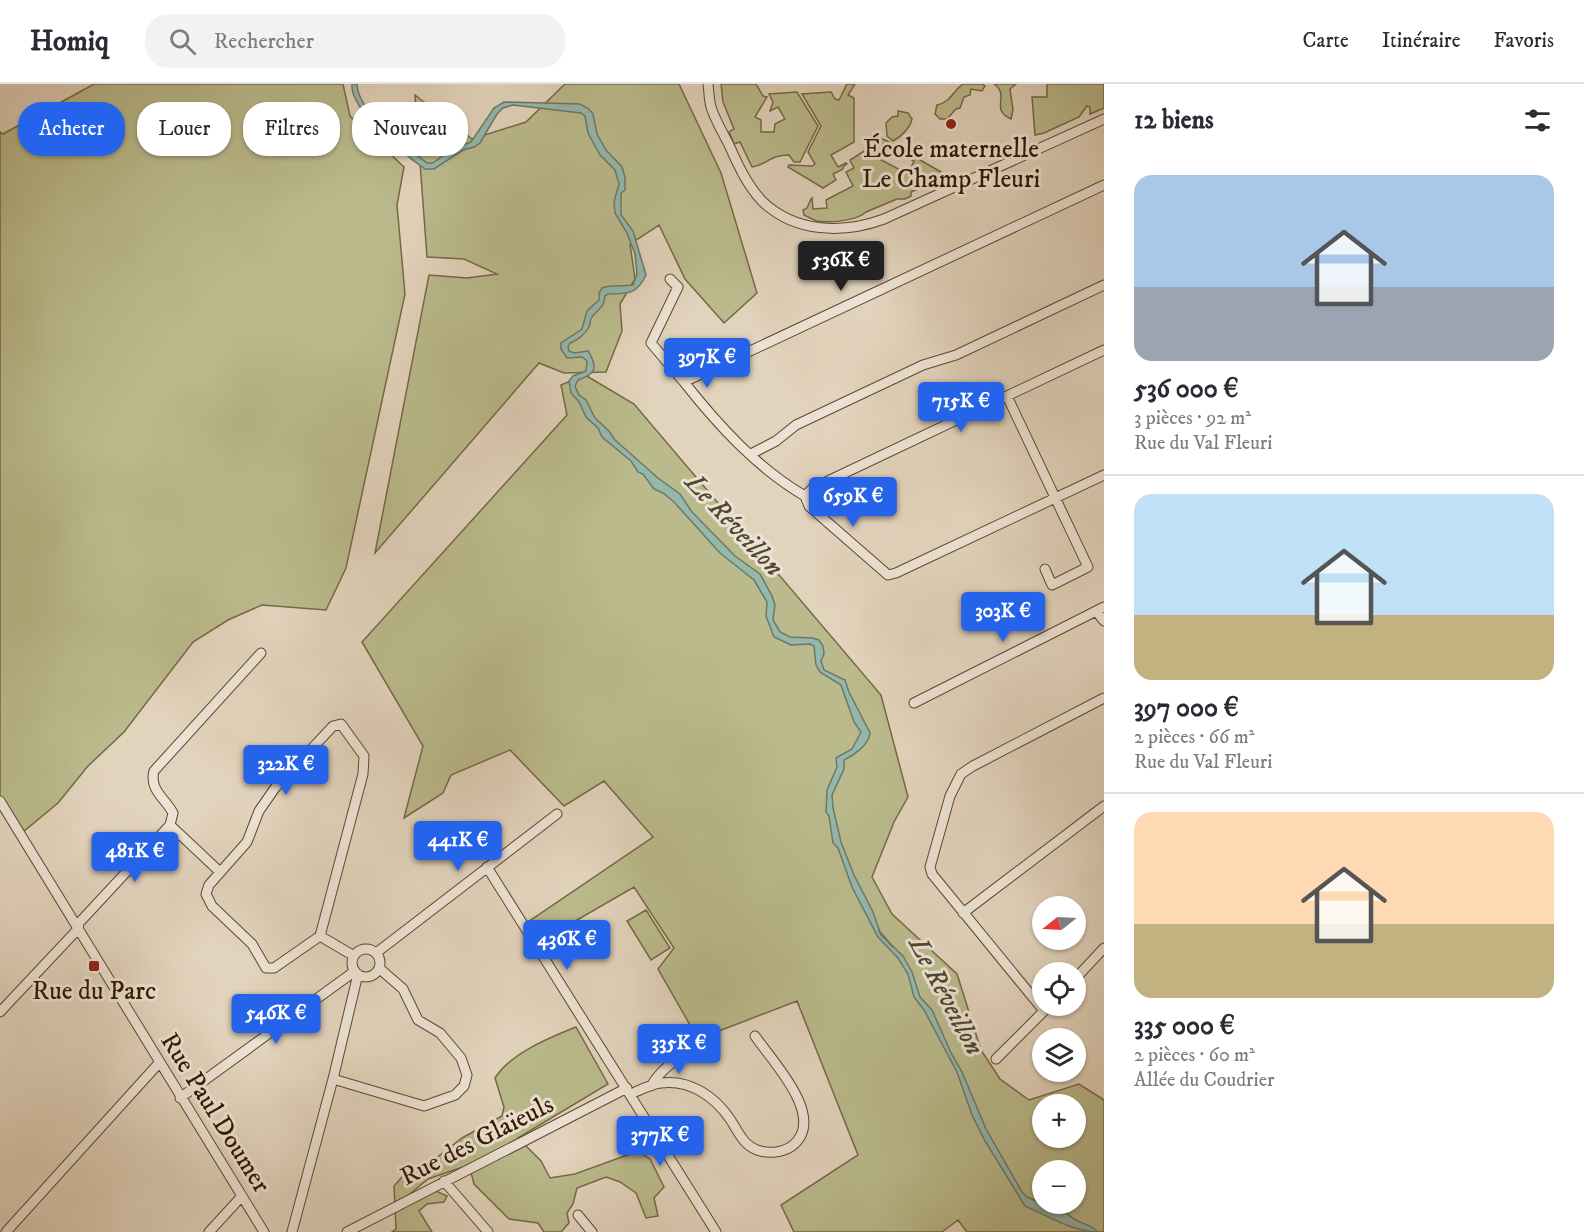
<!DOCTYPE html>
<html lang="fr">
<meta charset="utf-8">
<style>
:root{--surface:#fff;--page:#f2f2f3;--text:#2b2b33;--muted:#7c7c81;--line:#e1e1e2;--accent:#2563eb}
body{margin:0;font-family:"IM FELL DW Pica",serif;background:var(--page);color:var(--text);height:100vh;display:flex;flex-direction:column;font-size:22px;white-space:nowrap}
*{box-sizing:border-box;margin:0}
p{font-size:20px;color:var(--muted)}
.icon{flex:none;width:33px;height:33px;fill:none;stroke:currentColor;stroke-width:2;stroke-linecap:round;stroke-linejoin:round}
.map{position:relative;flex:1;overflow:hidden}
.panel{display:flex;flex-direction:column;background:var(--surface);width:480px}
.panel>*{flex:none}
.top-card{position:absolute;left:18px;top:18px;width:570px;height:54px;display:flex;gap:12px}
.needle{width:39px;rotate:252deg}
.controls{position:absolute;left:1032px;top:812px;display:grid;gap:12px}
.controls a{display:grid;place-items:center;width:54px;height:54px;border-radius:50%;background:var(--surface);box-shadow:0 2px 4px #0004;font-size:30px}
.price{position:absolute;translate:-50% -51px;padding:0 14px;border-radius:6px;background:var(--accent);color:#fff;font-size:20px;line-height:39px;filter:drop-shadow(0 2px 3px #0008)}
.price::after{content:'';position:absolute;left:50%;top:36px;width:18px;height:14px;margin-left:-9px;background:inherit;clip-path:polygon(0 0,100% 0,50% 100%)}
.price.current{background:#222;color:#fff}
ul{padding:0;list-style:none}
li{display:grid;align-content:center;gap:12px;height:318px;padding:0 30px}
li+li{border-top:2px solid var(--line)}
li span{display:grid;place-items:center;height:186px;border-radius:18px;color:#555}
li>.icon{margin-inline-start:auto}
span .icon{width:108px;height:108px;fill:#fffc;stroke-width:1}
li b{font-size:26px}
h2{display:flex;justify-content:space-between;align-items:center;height:72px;padding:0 30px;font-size:26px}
.tag{padding:0 21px;border-radius:24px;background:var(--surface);box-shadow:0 2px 4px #0004;font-size:21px;line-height:54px}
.tag.current{background:var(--accent);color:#fff}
header{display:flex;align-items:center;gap:36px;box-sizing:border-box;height:84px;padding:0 30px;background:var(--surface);border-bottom:2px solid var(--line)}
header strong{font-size:28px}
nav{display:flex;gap:33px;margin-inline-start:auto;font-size:21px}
.search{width:420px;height:54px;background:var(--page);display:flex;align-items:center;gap:15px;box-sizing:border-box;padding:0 21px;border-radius:24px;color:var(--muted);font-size:22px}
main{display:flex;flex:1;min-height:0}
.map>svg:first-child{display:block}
</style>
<header>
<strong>Homiq</strong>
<div class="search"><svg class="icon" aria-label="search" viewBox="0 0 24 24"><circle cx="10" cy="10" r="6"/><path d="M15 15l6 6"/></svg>Rechercher</div>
<nav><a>Carte</a><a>Itinéraire</a><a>Favoris</a></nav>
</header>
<main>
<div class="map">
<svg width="1104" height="1148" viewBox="0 0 1104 1148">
<rect width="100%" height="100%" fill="#e2d3bc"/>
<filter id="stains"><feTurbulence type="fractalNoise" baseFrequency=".00333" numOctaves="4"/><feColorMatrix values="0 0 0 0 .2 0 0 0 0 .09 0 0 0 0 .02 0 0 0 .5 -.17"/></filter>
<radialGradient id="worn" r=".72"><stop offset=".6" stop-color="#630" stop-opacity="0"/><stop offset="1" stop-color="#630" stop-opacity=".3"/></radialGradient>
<path fill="#baba8c" stroke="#766846" stroke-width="1.5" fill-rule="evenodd" d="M 94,0 L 343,0 L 350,32 L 404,83 L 397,121 L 405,210 L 346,484 L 326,526 L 262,521 L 228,536 L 193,558 L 124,648 L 88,682 L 58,719 L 18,752 L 0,722 L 0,48 L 3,50 Z
M 565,0 L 679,0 L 721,89 L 757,209 L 724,239 L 685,195 L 659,141 L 630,160 L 635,195 L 620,220 L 622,247 L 606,288 L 564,289 L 539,279 L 375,469 L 429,191 L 467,194 L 497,190 L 464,175 L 427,173 L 415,11 L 472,55 L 526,38 Z
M 721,0 L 756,0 L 763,12 L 767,13 L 755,33 L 761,36 L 761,48 L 774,48 L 775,40 L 785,35 L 778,23 L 770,27 L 773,18 L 769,10 L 797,8 L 818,42 L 800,78 L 794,78 L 789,71 C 769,71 767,81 752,83 L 740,58 L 734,60 L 729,48 L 734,45 L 723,18 Z
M 847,0 L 855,0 L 848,11 L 854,14 L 854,58 L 831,71 L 838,83 L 846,79 L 847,80 L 843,83 L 843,85 L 833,90 L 836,96 L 823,104 L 788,83 L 789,81 L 812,82 L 815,80 L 808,68 L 821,42 L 802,10 L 831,8 L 835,15 L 839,16 Z
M 963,0 L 982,0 L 985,2 L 982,7 L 971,5 L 970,11 L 964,13 L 960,24 L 956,25 L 947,35 L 940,35 L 935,30 L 937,21 C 951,18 953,7 963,0 Z
M 994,0 L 1016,0 L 1010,5 L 1013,26 L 1011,35 C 989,25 1011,12 994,0 Z
M 1047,0 L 1104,0 L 1104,24 L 1090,30 L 1090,23 L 1087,22 L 1079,33 L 1044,49 L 1035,51 L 1032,13 L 1047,13 Z
M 898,27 L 908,29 L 912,35 C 910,44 901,53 893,57 L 887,52 L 886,39 L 892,33 L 898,32 Z
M 873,51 L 887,57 L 948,92 L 911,108 L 911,112 L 905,115 L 897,115 L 866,128 C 857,137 829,139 817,137 C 814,136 808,133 804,131 L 803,126 L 807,124 L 811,115 L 812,114 L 813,125 L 827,124 L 826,116 L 853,102 L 846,88 L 854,84 L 850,76 L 864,67 L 908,90 L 914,77 L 869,53 Z
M 585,291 L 634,320 L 881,611 L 908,713 L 894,738 L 872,793 L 892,830 L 957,890 L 981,966 L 1000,995 L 1029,1016 L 1079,1000 L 1104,1016 L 1104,1148 L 967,1148 L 958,1136 L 942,1148 L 794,1148 L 781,1121 L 858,1071 L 797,917 L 698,955 L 658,885 L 674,864 L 634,803 L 546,854 L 531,836 L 653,753 L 604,697 L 564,722 L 510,666 L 451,691 L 443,709 L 404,734 L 423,662 L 362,558 L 567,331 L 561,301 ZM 1042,1020 L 1076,1020 L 1076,1053 L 1042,1053 ZM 1042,1086 L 1076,1086 L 1076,1119 L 1042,1119 Z
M 646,826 L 670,864 L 651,876 L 627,837 Z
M 576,943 L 608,1000 L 518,1054 L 541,1077 L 550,1094 L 575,1090 L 638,1067 L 650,1075 L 664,1103 L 654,1114 L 658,1132 L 646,1134 L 636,1109 L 620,1098 L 606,1093 L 577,1104 L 573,1120 L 567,1129 L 569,1139 L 561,1148 L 544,1148 L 538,1139 L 509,1135 L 474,1100 L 469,1081 L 428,1095 L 410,1110 L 414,1114 L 434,1106 L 447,1112 L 444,1118 L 427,1120 L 419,1127 L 432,1148 L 392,1148 L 396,1145 L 394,1102 L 410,1084 L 431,1078 L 462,1054 L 502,1032 L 504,1023 L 495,994 C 511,969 549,954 576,943 Z"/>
<path fill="#95b8ac" stroke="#6d7868" stroke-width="1.5" d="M 352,0 L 357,0 C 357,27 406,63 427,79 L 433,79 L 449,67 L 471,58 L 494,24 L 504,18 L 580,20 L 589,25 L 593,30 L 597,50 L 606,66 L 622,83 L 625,93 L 625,106 L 621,109 L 621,131 L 633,147 L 646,191 C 637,210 629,210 608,210 L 605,212 C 604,225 598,224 592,233 C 589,237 591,238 589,243 C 585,250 577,257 570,259 L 568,263 L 569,267 L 574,269 L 588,267 C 599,285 595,290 578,296 L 575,302 L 579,311 L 586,316 L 595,334 L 609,347 L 615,356 L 658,394 L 680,410 L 692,428 L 735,472 L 760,490 L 772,512 L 775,521 L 773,536 L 780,548 L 790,553 L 812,554 L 819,556 L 823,562 L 824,570 L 821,577 L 824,586 L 845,596 L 849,608 L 870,649 C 869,661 854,671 844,676 L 844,685 L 832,711 L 833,724 L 841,758 L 854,791 L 873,828 L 881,851 L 903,872 L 912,888 L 920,913 L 932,926 L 951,969 L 962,988 L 986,1045 L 1022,1108 L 1027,1113 L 1068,1130 C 1076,1140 1089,1138 1098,1148 C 1073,1148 1048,1132 1025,1122 L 1022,1117 L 985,1057 L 972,1031 L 957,988 L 924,926 L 914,913 L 908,890 L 898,874 L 878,853 L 852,803 L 838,764 L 833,759 L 829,732 L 826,728 L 827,706 L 837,683 L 836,674 L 852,665 L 861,648 L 854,638 L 841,601 L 820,588 L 816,581 L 814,562 L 810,560 L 791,561 L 774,553 L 766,532 L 767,518 L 754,496 L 720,469 L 674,418 L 663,409 L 654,405 L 643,390 L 638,388 L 631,377 L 602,353 L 598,344 L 586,333 L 579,318 L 571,309 L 569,297 L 573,292 L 586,287 L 587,277 L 582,273 L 567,274 L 561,265 L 561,259 L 582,245 L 587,227 L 599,216 L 599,209 L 602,204 C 613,200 622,203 633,201 L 637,190 L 635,170 L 627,149 L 615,129 L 614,118 L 619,100 L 615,86 L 600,71 L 588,49 L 585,32 L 581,29 L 513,21 L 503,24 L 497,30 L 480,59 L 474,63 L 463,66 L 434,85 L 425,85 C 405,71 349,25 352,0 Z"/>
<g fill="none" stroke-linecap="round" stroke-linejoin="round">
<path stroke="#6d7868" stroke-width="2" d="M 879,847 L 893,863"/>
<g stroke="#5e4630" stroke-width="11">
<path id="street" d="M 708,0 C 709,7 709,16 711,23 C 715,36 723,49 729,61 C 738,81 747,101 762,117 C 795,149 843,150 884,135 L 1104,35
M 670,195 L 678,203 L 651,259 L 684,298 L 1104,101
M 684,298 C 718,341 757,384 805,412
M 1007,312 L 1088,483 L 1052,501 L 1045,485
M 751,370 L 776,357 L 796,341 L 923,281 L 956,271 L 1104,201
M 805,412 L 809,422 L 888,491 L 896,489 L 1104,391
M 805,412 L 813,404 L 1104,266
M 1096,527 L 1104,537
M 914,619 L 1104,523
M 0,717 L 264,1148
M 170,741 L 220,788
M 487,783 L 716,1148
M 963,829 L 1104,722
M 320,852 L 363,690 L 364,672 L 341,640 L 333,642 L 275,704 L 259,727 L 247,758 L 209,801 L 206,810 L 212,822 L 252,860 L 266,884 L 274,884 L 320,852 L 354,872
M352 879a14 14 0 1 1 28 0a14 14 0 1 1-28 0Z
M 376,869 L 557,730
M 1076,894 L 1104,864
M 1044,927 L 932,790 L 930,783 L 950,712 L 961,690 L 973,682 L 1104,614
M 0,928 L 78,845 L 79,839 L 170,741 L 173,729 C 165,714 149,706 154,687 L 261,569
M 996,975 L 1050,921
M 333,995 L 424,1022 L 455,1011 L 464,1002 L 467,991 L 461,974 L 440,949 L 418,936 L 403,905 L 379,884
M 651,1002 C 661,985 676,975 693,966
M 631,1010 C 640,1006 651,1000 661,999 C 690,995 715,1013 730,1035 C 738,1047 743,1061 757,1066 C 768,1070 782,1069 792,1062 C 828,1034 772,977 755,952
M 180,1014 L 355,887
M 444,1097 L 488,1148
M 578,1131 L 592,1148
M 6,1148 L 159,979
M 209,1148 L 242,1112
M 292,1148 L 333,995 L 358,890
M 347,1148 L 627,1004"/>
</g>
<use href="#street" stroke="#ece2d3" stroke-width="9"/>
</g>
<g fill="#8f2418" stroke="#ece2d3" stroke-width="2">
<circle cx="951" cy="40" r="6"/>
<rect x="88" y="876" width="12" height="12" rx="3"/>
</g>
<g text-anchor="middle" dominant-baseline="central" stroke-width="6" stroke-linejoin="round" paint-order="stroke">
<g font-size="26" fill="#321701" stroke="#ece2d3">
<text x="951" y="65">École maternelle<tspan x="951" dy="30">Le Champ Fleuri</tspan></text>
<text x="94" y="907">Rue du Parc</text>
</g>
<g font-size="26" fill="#321701" stroke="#ece2d3">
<text transform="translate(215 1029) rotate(58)">Rue Paul Doumer</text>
<text transform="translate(477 1057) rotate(-27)">Rue des Glaïeuls</text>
</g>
<g font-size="27" font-style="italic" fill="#504734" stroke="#ece2d3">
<text transform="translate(734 441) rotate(47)">Le Réveillon</text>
<text transform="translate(946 912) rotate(62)">Le Réveillon</text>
</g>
</g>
<rect width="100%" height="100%" filter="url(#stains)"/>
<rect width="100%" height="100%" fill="url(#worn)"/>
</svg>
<div class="controls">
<a><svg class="needle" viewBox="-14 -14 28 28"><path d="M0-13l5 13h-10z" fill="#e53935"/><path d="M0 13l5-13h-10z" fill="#7c7c81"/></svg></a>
<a><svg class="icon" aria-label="locate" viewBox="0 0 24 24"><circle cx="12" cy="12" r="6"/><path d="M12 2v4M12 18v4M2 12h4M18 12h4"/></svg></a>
<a><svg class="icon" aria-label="layers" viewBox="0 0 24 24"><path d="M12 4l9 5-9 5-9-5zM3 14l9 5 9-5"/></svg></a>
<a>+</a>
<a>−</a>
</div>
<b class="price current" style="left:841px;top:208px">536K €</b>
<b class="price" style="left:707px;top:305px">397K €</b>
<b class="price" style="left:961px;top:349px">715K €</b>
<b class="price" style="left:853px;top:444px">659K €</b>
<b class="price" style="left:1003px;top:559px">303K €</b>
<b class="price" style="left:286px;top:712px">322K €</b>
<b class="price" style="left:458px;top:788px">441K €</b>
<b class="price" style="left:135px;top:799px">481K €</b>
<b class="price" style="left:567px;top:887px">436K €</b>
<b class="price" style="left:276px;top:961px">546K €</b>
<b class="price" style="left:679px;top:991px">335K €</b>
<b class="price" style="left:660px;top:1083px">377K €</b>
<div class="top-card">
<a class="tag current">Acheter</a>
<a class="tag">Louer</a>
<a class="tag">Filtres</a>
<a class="tag">Nouveau</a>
</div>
</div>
<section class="panel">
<h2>12 biens<svg class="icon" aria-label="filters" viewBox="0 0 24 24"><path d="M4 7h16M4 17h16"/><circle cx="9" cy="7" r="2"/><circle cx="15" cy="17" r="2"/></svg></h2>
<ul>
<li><span style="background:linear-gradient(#a9c7e8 60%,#9aa5b1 0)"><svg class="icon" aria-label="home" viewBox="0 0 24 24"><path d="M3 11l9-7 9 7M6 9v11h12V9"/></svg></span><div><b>536 000 €</b><p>3 pièces · 92 m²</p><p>Rue du Val Fleuri</p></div></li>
<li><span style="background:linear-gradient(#bfe0f5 65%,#c2b280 0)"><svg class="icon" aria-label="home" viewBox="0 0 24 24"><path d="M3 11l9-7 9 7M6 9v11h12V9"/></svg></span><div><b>397 000 €</b><p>2 pièces · 66 m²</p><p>Rue du Val Fleuri</p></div></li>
<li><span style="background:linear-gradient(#ffd9b3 60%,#c2b280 0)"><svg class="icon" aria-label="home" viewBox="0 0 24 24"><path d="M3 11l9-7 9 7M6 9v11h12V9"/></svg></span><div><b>335 000 €</b><p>2 pièces · 60 m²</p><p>Allée du Coudrier</p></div></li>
</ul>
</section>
</main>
